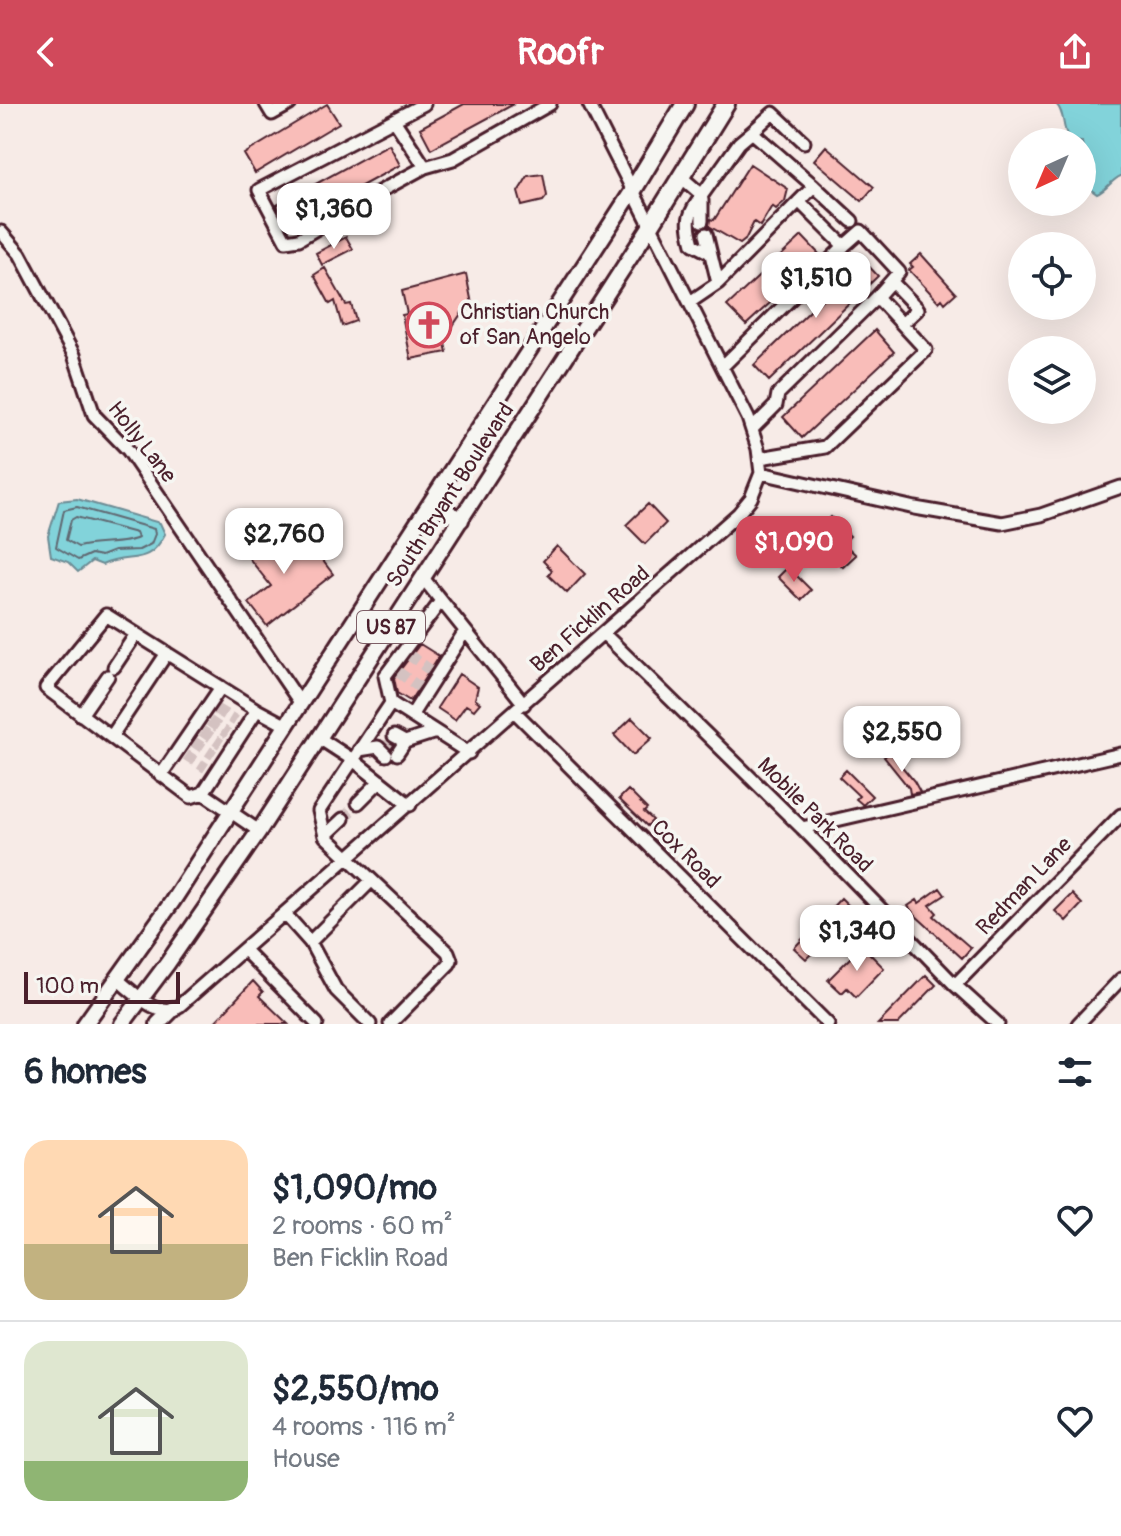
<!DOCTYPE html>
<meta charset="utf-8">
<style>
:root{--surface:#fff;--page:#f2f2f3;--text:#1f2937;--muted:#747a83;--line:#e0e1e3;--accent:#d1495b}
body{margin:0;font-family:Pangolin,sans-serif;background:var(--page);color:var(--text);height:100vh;display:flex;flex-direction:column;font-size:30px;white-space:nowrap}
*{box-sizing:border-box;margin:0}
p{font-size:26px;color:var(--muted)}
.icon{flex:none;width:44px;height:44px;fill:none;stroke:currentColor;stroke-width:2;stroke-linecap:round;stroke-linejoin:round}
.map{position:relative;height:920px;overflow:hidden}
.panel{display:flex;flex-direction:column;background:var(--surface);flex:1}
.panel>*{flex:none}
.needle{width:52px;rotate:224deg}
.controls{position:absolute;left:1008px;top:24px;display:grid;gap:16px}
.controls a{display:grid;place-items:center;width:88px;height:88px;border-radius:50%;background:var(--surface);box-shadow:0 8px 32px #0002;font-size:40px}
.scale{position:absolute;left:24px;bottom:20px;width:156px;box-sizing:border-box;padding-left:8px;border:4px solid #4a1f2b;border-top:0;font-size:22px;line-height:28px;white-space:nowrap;color:#4a1f2b;-webkit-text-stroke:6px #f6f6f2;paint-order:stroke}
.price{position:absolute;translate:-50% -68px;padding:0 18px;border-radius:16px;background:#fff;color:#222;font-size:26px;line-height:52px;filter:drop-shadow(0 2px 4px #0008)}
.price::after{content:'';position:absolute;left:50%;top:48px;width:24px;height:18px;margin-left:-12px;background:inherit;clip-path:polygon(0 0,100% 0,50% 100%)}
.price.current{background:var(--accent);color:#fff}
ul{padding:0;list-style:none}
li{display:flex;align-items:center;gap:24px;height:200px;padding:0 24px}
li+li{border-top:2px solid var(--line)}
li span{display:grid;place-items:center;flex:none;width:224px;height:160px;border-radius:24px;color:#555}
li>.icon{margin-inline-start:auto}
span .icon{width:96px;height:96px;fill:#fffc;stroke-width:1}
li b{font-size:34px}
h2{display:flex;justify-content:space-between;align-items:center;height:96px;padding:0 24px;font-size:34px}
header{display:flex;justify-content:space-between;align-items:center;height:104px;padding:0 24px;background:var(--accent);color:#fff;font-size:36px;font-weight:700}
.map>svg:first-child{display:block}
</style>
<header><svg class="icon" aria-label="back" viewBox="0 0 24 24"><path d="M15 5l-7 7 7 7"/></svg>Roofr<svg class="icon" aria-label="share" viewBox="0 0 24 24"><path d="M12 15V3M7 8l5-5 5 5M5 13v7h14v-7"/></svg></header>
<div class="map">
<svg width="1121" height="920" viewBox="0 0 1121 920">
<rect width="100%" height="100%" fill="#f7ebe7"/>
<filter id="ink" filterUnits="userSpaceOnUse"><feTurbulence type="fractalNoise" baseFrequency=".0125" numOctaves="2"/><feDisplacementMap in="SourceGraphic" scale="16" xChannelSelector="R" yChannelSelector="G"/><feConvolveMatrix kernelMatrix="1 2 1 2 8 2 1 2 1" color-interpolation-filters="sRGB"/></filter>
<g filter="url(#ink)">
<path fill="#82d3da" stroke="#6c8b94" stroke-width="2" d="M 1056,0 L 1121,0 L 1121,72 C 1113,74 1107,86 1097,90 L 1090,85 L 1084,73 L 1086,67 L 1082,38 C 1057,38 1069,12 1056,0 Z
M 77,395 L 160,419 L 165,430 C 148,464 130,448 102,461 L 92,457 L 78,468 L 68,458 L 51,452 L 48,432 L 59,397 Z"/>
<g fill="none" stroke-linecap="round" stroke-linejoin="round">
<path stroke="#606771" stroke-width="2" d="M 77,403 L 154,425 L 155,430 L 151,440 L 139,446 L 114,447 L 101,452 L 91,450 L 78,456 L 56,443 L 64,406 Z
M 76,413 L 136,429 L 138,434 C 125,441 95,438 78,443 L 66,436 L 71,416 Z"/>
</g>
<path fill="#f9bdb9" stroke="#4a1f2b" stroke-width="2" d="M 327,0 L 339,19 L 255,69 L 244,50 Z
M 464,0 L 514,0 L 431,45 L 420,24 Z
M 389,40 L 400,61 L 288,122 L 277,101 Z
M 826,42 L 874,83 L 862,97 L 814,56 Z
M 750,60 L 788,85 L 785,97 L 776,105 L 772,102 L 760,122 L 754,118 L 745,136 L 740,140 L 709,122 L 710,115 L 714,116 Z
M 543,70 L 547,92 L 543,97 L 522,102 L 518,88 L 528,72 Z
M 802,132 L 821,152 L 746,221 L 727,202 Z
M 346,133 L 353,145 L 322,161 L 316,149 Z
M 921,150 L 956,189 L 945,199 L 942,195 L 939,198 L 909,166 L 913,163 L 910,160 Z
M 863,156 L 878,172 L 769,277 L 754,261 Z
M 325,164 L 346,201 L 351,200 L 356,217 L 342,222 L 335,197 L 330,200 L 314,171 Z
M 466,170 L 473,205 L 463,207 L 444,235 L 447,248 L 411,255 L 402,211 L 407,210 L 402,187 Z
M 875,226 L 894,248 L 802,334 L 783,313 Z
M 648,400 L 666,419 L 645,440 L 626,421 Z
M 831,413 L 850,432 L 843,439 L 856,451 L 843,463 L 812,432 Z
M 264,426 L 288,456 L 310,440 L 333,470 L 267,522 L 249,499 L 271,482 L 241,444 Z
M 557,442 L 585,470 L 567,489 L 548,471 L 552,466 L 543,457 Z
M 788,463 L 811,486 L 801,496 L 778,473 Z
M 420,540 L 439,552 L 410,597 L 397,589 L 394,574 Z
M 459,570 L 478,583 L 475,595 L 480,599 L 474,606 L 466,601 L 455,616 L 437,604 Z
M 632,614 L 652,634 L 633,651 L 614,631 Z
M 890,648 L 914,677 L 920,688 L 910,690 L 909,684 L 884,653 Z
M 846,666 L 872,692 L 863,701 L 856,695 L 859,692 L 839,673 Z
M 628,686 L 647,705 L 644,708 L 653,716 L 647,722 L 619,695 Z
M 940,784 L 945,791 L 930,801 L 937,809 L 934,812 L 971,844 L 962,854 L 915,811 L 908,802 L 917,796 L 919,799 Z
M 1072,790 L 1082,800 L 1066,817 L 1055,807 Z
M 841,794 L 855,808 L 806,855 L 794,844 Z
M 862,842 L 884,864 L 856,893 L 847,884 L 842,889 L 828,876 Z
M 926,871 L 936,881 L 898,920 L 878,920 Z
M 253,877 L 263,888 L 259,892 L 288,920 L 213,920 Z"/>
<g fill="none" stroke-linecap="round" stroke-linejoin="round">
<path stroke="#d4c2c1" stroke-width="11" stroke-dasharray="11 5.5" stroke-linecap="butt" d="M 409,551 L 430,566
M 398,568 L 419,583
M 216,605 L 236,617
M 209,617 L 228,630
M 202,627 L 221,640
M 194,638 L 214,651
M 384,642 L 395,640
M 186,651 L 206,664
M 343,715 L 358,699"/>
<g stroke="#4a1f2b" stroke-width="17">
<path id="minor" d="M 266,0 L 272,10 L 290,0
M 424,0 L 259,86 L 286,137 L 299,135 L 366,95 L 425,63 L 453,55 L 550,0
M 394,16 L 425,63
M 752,28 L 773,9 L 804,38
M 680,72 L 702,91 L 739,39 L 752,28 L 814,82 L 718,179 L 690,198
M 814,82 L 852,117
M 702,91 C 688,112 686,115 693,140 L 710,149
M 702,96 L 702,117
M 1,128 L 20,150 L 74,251 L 94,311 L 128,346 L 301,600
M 706,130 L 718,179
M 891,177 L 918,205 L 902,220
M 723,262 L 844,142 L 799,97
M 752,325 L 776,301 L 778,290 L 877,193
M 760,354 L 825,343 L 926,246 L 877,193 L 899,168 L 861,127 L 844,142
M 761,369 L 915,404 L 1002,419 L 1041,411 L 1121,383
M 423,474 L 524,600
M 604,530 L 802,724 L 955,881 L 998,920
M 114,563 L 136,530
M 391,599 L 385,572 L 441,497
M 515,608 L 828,920
M 81,611 L 108,572
M 411,612 L 465,527
M 394,632 L 405,638
M 111,633 L 167,549
M 319,634 L 353,656 L 410,701
M 359,646 L 378,643 L 386,651
M 397,650 L 405,638 L 436,628
M 161,671 L 221,583
M 203,689 L 191,693 L 46,584 L 106,511 L 257,606
M 358,699 L 380,677
M 802,724 L 1121,650
M 259,727 L 203,689 L 257,606 L 287,622
M 325,732 L 343,715
M 285,810 L 310,838
M 244,846 L 317,920
M 118,876 C 135,889 157,915 179,902 L 738,410 L 751,394 L 761,369 L 758,345 L 748,314 L 589,0
M 955,881 L 1121,711
M 370,920 L 336,886 L 310,838 L 371,777
M 390,920 L 449,860 L 451,856 L 448,848 L 325,732 L 319,707 L 391,599 L 469,649
M 1078,920 L 1121,875"/>
</g>
<g stroke="#4a1f2b" stroke-width="20">
<path id="major" d="M 432,398 L 461,416
M 85,920 L 172,798 L 633,86
M 122,920 L 167,860 L 259,727 L 651,121
M 158,920 L 173,905"/>
</g>
<g stroke="#4a1f2b" stroke-width="22">
<path id="highway" d="M 633,86 L 685,0
M 651,121 L 726,0"/>
</g>
<use href="#minor" stroke="#f6f6f2" stroke-width="11"/>
<use href="#major" stroke="#f6f6f2" stroke-width="14"/>
<use href="#highway" stroke="#f6f6f2" stroke-width="16"/>
</g>
</g>
<defs>
<g id="church-ring" transform="scale(2.3)"><circle r="9.5" fill="#f6f6f2" stroke="#d1495b" stroke-width="1.5"/><path d="M-1.2-6h2.4v3.5h3.3v2.4h-3.3V6h-2.4V-.1h-3.3v-2.4h3.3Z" fill="#d1495b"/></g>
</defs>
<g fill-rule="evenodd">
<use href="#church-ring" x="429" y="221"/>
</g>
<g text-anchor="middle" dominant-baseline="central" stroke-width="7" stroke-linejoin="round" paint-order="stroke">
<rect fill="#f6f6f2" stroke="#7e6067" stroke-width="2" x="357" y="507" width="68" height="32" rx="6"/>
<g font-size="20" font-weight="bold" fill="#4a1f2b">
<text x="391" y="523">US 87</text>
</g>
<g font-size="22" fill="#4a1f2b" stroke="#f6f6f2" text-anchor="start">
<text x="460" y="208">Christian Church<tspan x="460" dy="25">of San Angelo</tspan></text>
</g>
<g font-size="22" fill="#4a1f2b" stroke="#f6f6f2">
<text transform="translate(142 338) rotate(52)">Holly Lane</text>
<text transform="translate(450 391) rotate(-57)">South Bryant Boulevard</text>
<text transform="translate(590 515) rotate(-41)">Ben Ficklin Road</text>
<text transform="translate(815 711) rotate(45)">Mobile Park Road</text>
<text transform="translate(686 750) rotate(45)">Cox Road</text>
<text transform="translate(1024 782) rotate(-46)">Redman Lane</text>
</g>
</g>
</svg>
<div class="controls">
<a><svg class="needle" viewBox="-14 -14 28 28"><path d="M0-13l5 13h-10z" fill="#e53935"/><path d="M0 13l5-13h-10z" fill="#747a83"/></svg></a>
<a><svg class="icon" aria-label="locate" viewBox="0 0 24 24"><circle cx="12" cy="12" r="6"/><path d="M12 2v4M12 18v4M2 12h4M18 12h4"/></svg></a>
<a><svg class="icon" aria-label="layers" viewBox="0 0 24 24"><path d="M12 4l9 5-9 5-9-5zM3 14l9 5 9-5"/></svg></a>
</div>
<div class="scale">100 m</div>
<b class="price" style="left:334px;top:147px">$1,360</b>
<b class="price" style="left:816px;top:216px">$1,510</b>
<b class="price" style="left:284px;top:472px">$2,760</b>
<b class="price current" style="left:794px;top:480px">$1,090</b>
<b class="price" style="left:902px;top:670px">$2,550</b>
<b class="price" style="left:857px;top:869px">$1,340</b>
</div>
<section class="panel">
<h2>6 homes<svg class="icon" aria-label="filters" viewBox="0 0 24 24"><path d="M4 7h16M4 17h16"/><circle cx="9" cy="7" r="2"/><circle cx="15" cy="17" r="2"/></svg></h2>
<ul>
<li><span style="background:linear-gradient(#ffd9b3 65%,#c2b280 0)"><svg class="icon" aria-label="home" viewBox="0 0 24 24"><path d="M3 11l9-7 9 7M6 9v11h12V9"/></svg></span><div><b>$1,090/mo</b><p>2 rooms · 60 m²</p><p>Ben Ficklin Road</p></div><svg class="icon" aria-label="heart" viewBox="0 0 24 24"><path d="M12 20l-8-8c-3-5 5-10 8-4 3-6 11-1 8 4z"/></svg></li>
<li><span style="background:linear-gradient(#dfe7d0 75%,#8fb573 0)"><svg class="icon" aria-label="home" viewBox="0 0 24 24"><path d="M3 11l9-7 9 7M6 9v11h12V9"/></svg></span><div><b>$2,550/mo</b><p>4 rooms · 116 m²</p><p>House</p></div><svg class="icon" aria-label="heart" viewBox="0 0 24 24"><path d="M12 20l-8-8c-3-5 5-10 8-4 3-6 11-1 8 4z"/></svg></li>
</ul>
</section>
